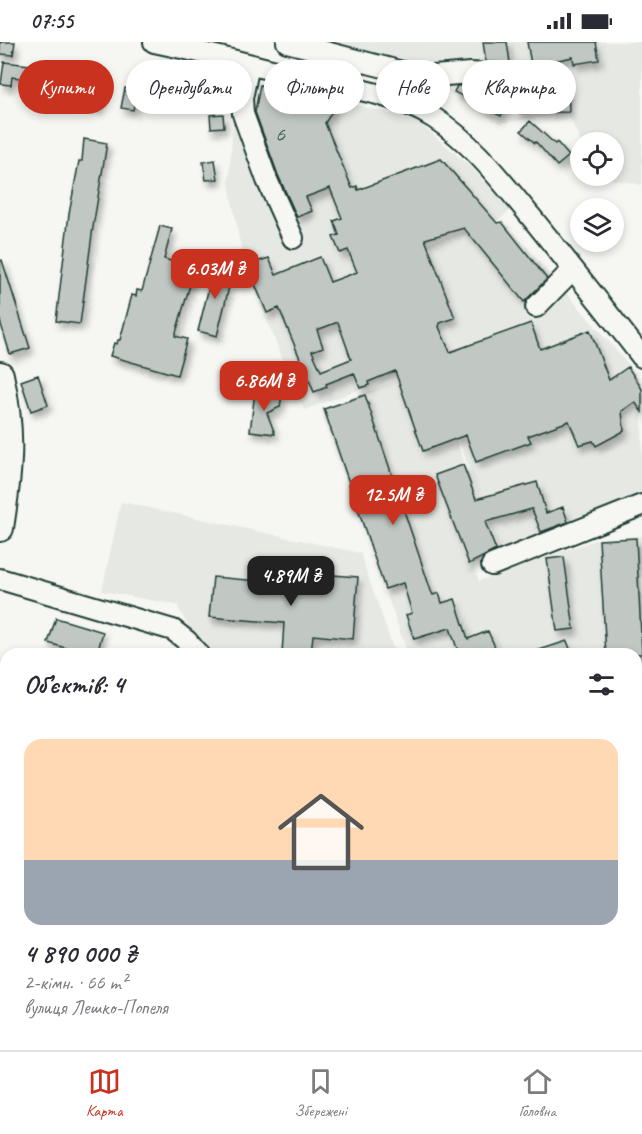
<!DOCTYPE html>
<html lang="uk">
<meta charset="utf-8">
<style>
:root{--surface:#fff;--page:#f7f7f7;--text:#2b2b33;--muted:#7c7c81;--line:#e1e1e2;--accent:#c8321e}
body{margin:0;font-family:Caveat,sans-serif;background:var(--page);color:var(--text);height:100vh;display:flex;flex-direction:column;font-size:22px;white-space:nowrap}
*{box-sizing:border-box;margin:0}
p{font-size:20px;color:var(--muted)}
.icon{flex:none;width:33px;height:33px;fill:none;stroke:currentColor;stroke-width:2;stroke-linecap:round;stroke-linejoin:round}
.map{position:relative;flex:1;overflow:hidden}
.details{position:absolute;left:0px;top:606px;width:642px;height:402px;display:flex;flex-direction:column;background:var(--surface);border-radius:18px 18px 0 0;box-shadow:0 3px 9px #0003}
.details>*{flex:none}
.banner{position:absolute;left:18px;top:18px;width:606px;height:54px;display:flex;gap:12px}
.controls{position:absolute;left:570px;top:90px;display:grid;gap:12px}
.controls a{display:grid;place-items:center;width:54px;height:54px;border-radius:50%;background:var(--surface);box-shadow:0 3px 9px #0003;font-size:30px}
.price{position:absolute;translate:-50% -51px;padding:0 14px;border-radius:12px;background:var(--accent);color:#fff;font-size:20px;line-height:39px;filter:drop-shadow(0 2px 3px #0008)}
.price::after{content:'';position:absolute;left:50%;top:36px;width:18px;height:14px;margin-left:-9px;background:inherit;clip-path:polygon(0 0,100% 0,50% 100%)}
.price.selected{background:#222;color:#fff}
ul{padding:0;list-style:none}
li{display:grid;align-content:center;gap:12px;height:318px;padding:0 24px}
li+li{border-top:2px solid var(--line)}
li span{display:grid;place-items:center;height:186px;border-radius:18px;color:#555}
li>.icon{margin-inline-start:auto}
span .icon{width:108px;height:108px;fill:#fffc;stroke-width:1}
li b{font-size:26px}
h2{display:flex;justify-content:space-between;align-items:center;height:72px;padding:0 24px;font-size:26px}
.pill{padding:0 21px;border-radius:27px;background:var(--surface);box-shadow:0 3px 9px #0003;font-size:21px;line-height:54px}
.pill.selected{background:var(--accent);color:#fff}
.status{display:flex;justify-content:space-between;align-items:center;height:42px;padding:0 30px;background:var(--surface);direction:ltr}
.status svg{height:16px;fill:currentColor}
.menu{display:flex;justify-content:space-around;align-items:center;height:84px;border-top:2px solid var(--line);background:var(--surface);font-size:16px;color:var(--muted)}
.menu a{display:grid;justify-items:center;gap:3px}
.menu .selected{color:var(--accent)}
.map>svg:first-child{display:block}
</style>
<div class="status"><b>07:55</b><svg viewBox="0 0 49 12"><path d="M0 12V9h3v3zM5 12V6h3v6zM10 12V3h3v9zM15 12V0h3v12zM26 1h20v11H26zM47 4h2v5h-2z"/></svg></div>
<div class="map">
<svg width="642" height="1008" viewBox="0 0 642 1008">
<defs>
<filter id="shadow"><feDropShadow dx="3.5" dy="6" stdDeviation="3" flood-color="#0004"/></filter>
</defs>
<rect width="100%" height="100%" fill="#f6f6f2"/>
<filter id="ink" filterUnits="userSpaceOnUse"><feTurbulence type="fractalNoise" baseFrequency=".0167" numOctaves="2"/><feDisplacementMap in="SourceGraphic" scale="12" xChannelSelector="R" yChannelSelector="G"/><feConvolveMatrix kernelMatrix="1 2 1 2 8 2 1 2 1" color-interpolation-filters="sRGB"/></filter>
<g filter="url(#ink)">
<path fill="#e6e8e4" d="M 320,0 L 642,0 L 642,143 L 596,134 L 614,134 L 614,100 L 581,100 L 568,72 L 499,81 L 422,35 Z
M 236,36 L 399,73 L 422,83 L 475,129 L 511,168 L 501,176 L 396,209 L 430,321 L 304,368 L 244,223 L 229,142 Z
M 503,178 L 629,323 L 642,341 L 642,456 L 500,511 L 437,339 L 397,210 Z
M 430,326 L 498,513 L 473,523 L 479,539 L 598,497 L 642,494 L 642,716 L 636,717 L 636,612 L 408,612 L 321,367 Z
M 121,460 L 360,511 L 395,612 L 203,612 L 177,563 L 102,549 Z"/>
<path fill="#c1c8c3" stroke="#1f3d34" stroke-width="1.5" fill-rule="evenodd" filter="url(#shadow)" d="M 0,0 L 15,0 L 13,13 L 0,12 Z
M 483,0 L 507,0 L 510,21 L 486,20 Z
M 527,0 L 596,0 L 599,18 L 574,22 L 573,15 L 534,23 L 531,22 Z
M 4,20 L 38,24 L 37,38 L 12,35 L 11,43 L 1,42 Z
M 54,43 L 69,44 L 69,61 L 53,60 Z
M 260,43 L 337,61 L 325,81 L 352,146 L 357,144 L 358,148 L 441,117 L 497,181 L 502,180 L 547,237 L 524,260 L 464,186 L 425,197 L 455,276 L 440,281 L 439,285 L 450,310 L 531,281 L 540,307 L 590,288 L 609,338 L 628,325 L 642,347 L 642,370 L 635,360 L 622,369 L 624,389 L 596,404 L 593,399 L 579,403 L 569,379 L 528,394 L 531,400 L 476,420 L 466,393 L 423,409 L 395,329 L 368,340 L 369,343 L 360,346 L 354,331 L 326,342 L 327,345 L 314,350 L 279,266 L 267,271 L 247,223 L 269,216 L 276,233 L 320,215 L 330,240 L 357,230 L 348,208 L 340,211 L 333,195 L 339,193 L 334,179 L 342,176 L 330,146 L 306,155 L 312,169 L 297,175 L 278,133 L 255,70 ZM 338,280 L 351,317 L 321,329 L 312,309 L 323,305 L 317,288 Z
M 470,43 L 478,43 L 508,59 L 501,74 L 454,50 L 457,44 Z
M 537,44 L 568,44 L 569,70 L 519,71 L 518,45 Z
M 125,46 L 137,48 L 133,68 L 121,66 Z
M 89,47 L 102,48 L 100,65 L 88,63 Z
M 223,72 L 224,85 L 211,86 L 210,73 Z
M 530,79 L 555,102 L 557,100 L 569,114 L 557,124 L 536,100 L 535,101 L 521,89 Z
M 84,97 L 107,101 L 93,185 L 80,282 L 56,279 L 69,172 L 79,119 L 82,119 Z
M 215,118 L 218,137 L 206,138 L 203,120 Z
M 160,184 L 172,187 L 164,217 L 195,226 L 175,294 L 187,297 L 177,333 L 110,314 L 114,301 L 117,302 L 118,298 L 120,298 L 132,253 L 136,254 L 137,248 L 142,249 Z
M 217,213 L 228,216 L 221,243 L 229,245 L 217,294 L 198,289 Z
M 2,218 L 30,306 L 10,312 L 0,279 L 0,219 Z
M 38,333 L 48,363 L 31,369 L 21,339 Z
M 255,350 L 282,353 L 280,365 L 267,371 L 275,392 L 250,389 Z
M 365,353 L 431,549 L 433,553 L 439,551 L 442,561 L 455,557 L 468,597 L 488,589 L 498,612 L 459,612 L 450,586 L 414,597 L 406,573 L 412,571 L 403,541 L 385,547 L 324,367 Z
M 463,423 L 476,457 L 537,440 L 546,471 L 563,465 L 568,480 L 541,490 L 532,467 L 485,480 L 496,508 L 469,522 L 435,433 Z
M 636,496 L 642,612 L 606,612 L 599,498 Z
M 564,515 L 574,587 L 557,589 L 547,517 Z
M 306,531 L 358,535 L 353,597 L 313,593 L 311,612 L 282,612 L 284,581 L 209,575 L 213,535 L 305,543 Z
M 56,576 L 103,590 L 97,612 L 87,612 L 48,601 Z
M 567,599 L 572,612 L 533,612 L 533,610 Z"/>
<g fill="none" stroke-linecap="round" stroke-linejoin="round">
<g stroke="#1f3d34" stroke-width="24">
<path id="minor" d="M 154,0 C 203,10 251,23 300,35 C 344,45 395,51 434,76 C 473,101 502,140 532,176 C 569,222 606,268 642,315
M 287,0 L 422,35 L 470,31 L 531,34
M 249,23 L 242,56 L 243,72 L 267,138 L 293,196
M 536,265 L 573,227
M 492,523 L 642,463
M 0,537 L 173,588 L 187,599 L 198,612
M 529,1002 L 529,1008
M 312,1008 L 313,1002"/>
</g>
<g stroke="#1f3d34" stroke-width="30">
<path id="major" d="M 0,333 C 13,392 9,428 0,486"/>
</g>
<path stroke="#1f3d34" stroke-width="2" stroke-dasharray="6 4.5" stroke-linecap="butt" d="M 636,782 L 642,781
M 636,892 L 642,893
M 625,1002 L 626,1008"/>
<use href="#minor" stroke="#f6f6f2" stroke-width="20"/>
<use href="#major" stroke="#f6f6f2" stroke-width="26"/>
</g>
</g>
<g text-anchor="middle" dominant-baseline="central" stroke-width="6" stroke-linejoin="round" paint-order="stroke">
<g font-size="22" fill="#486058">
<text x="280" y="92">6</text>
</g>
</g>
</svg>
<div class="controls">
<a><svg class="icon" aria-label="locate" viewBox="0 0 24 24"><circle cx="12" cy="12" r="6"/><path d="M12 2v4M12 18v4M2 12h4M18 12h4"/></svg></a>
<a><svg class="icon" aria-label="layers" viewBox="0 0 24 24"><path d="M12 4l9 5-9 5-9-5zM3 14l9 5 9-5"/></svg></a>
</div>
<b class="price" style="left:215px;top:258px">6.03M ₴</b>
<b class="price" style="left:264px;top:370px">6.86M ₴</b>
<b class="price" style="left:393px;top:484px">12.5M ₴</b>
<b class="price selected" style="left:291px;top:565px">4.89M ₴</b>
<div class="banner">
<a class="pill selected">Купити</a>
<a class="pill">Орендувати</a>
<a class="pill">Фільтри</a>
<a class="pill">Нове</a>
<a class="pill">Квартира</a>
</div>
<section class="details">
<h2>Об’єктів: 4<svg class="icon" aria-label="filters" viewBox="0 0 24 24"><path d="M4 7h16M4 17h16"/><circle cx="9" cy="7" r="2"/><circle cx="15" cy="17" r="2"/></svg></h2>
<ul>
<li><span style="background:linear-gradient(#ffd9b3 65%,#9aa5b1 0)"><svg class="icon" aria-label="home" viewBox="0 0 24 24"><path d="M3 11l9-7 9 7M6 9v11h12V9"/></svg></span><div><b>4 890 000 ₴</b><p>2-кімн. · 66 m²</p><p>вулиця Лешко-Попеля</p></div></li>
</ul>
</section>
</div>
<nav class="menu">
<a class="selected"><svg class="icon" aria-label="map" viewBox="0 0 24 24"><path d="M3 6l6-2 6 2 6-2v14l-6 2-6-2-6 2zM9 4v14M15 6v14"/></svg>Карта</a>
<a><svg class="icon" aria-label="saved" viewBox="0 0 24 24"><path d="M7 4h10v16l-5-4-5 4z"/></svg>Збережені</a>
<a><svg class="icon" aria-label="home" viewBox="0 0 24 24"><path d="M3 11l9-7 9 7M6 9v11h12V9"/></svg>Головна</a>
</nav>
